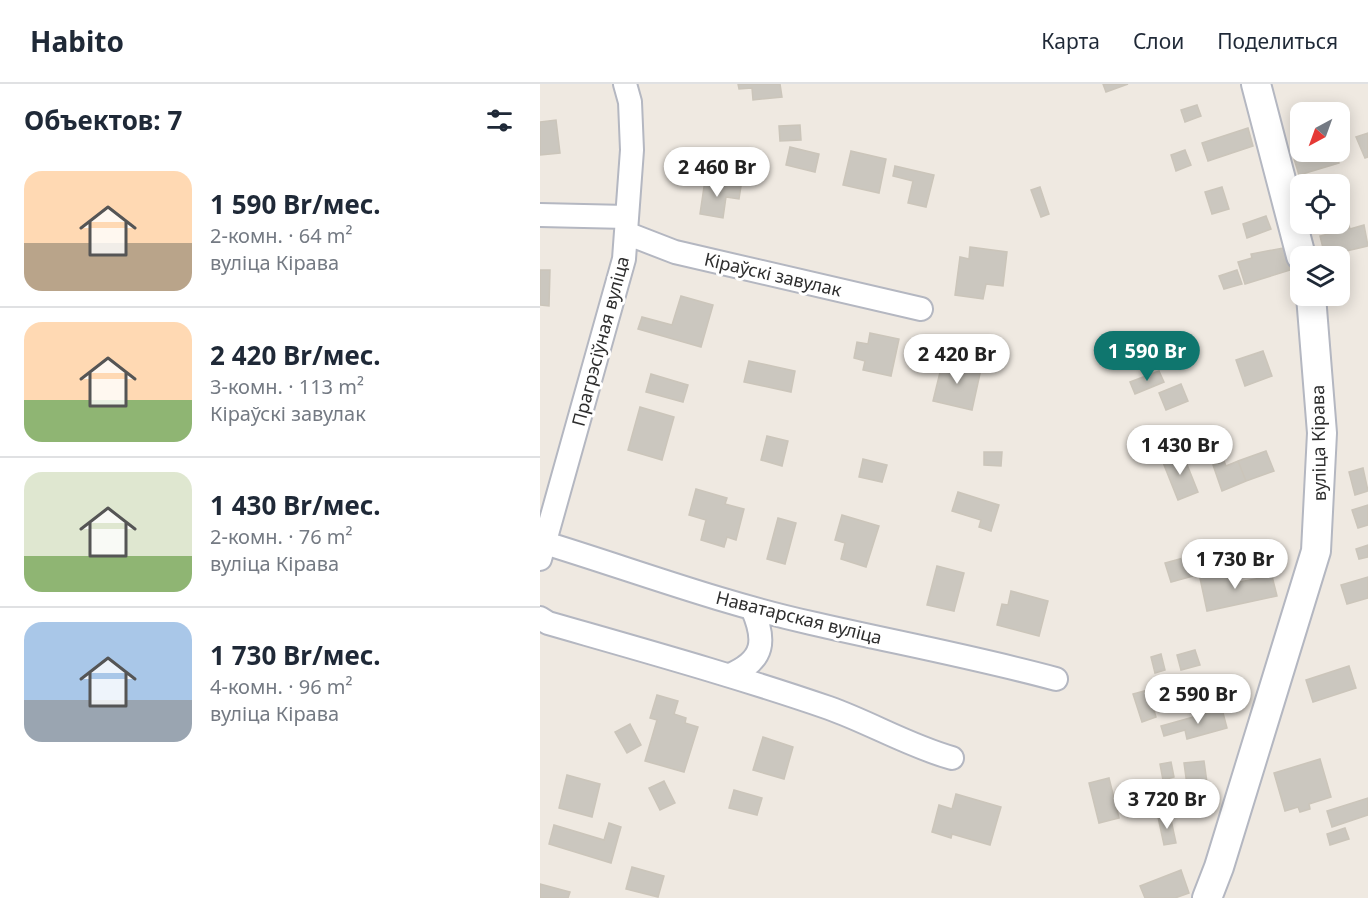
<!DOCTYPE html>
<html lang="ru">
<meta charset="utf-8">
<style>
:root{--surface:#fff;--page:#f6f6f7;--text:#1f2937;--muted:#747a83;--line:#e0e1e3;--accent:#0f766e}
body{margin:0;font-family:"Noto Sans",sans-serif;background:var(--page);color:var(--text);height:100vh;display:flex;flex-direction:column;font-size:22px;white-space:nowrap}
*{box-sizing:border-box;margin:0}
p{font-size:20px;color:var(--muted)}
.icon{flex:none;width:33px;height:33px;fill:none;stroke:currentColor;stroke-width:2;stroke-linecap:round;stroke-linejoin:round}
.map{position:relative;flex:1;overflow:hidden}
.sheet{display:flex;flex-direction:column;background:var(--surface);width:540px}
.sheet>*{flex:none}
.needle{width:39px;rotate:221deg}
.tools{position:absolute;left:750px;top:18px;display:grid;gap:12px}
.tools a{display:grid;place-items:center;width:60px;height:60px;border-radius:12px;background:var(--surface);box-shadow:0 3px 15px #0003;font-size:30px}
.price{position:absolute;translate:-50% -51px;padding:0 14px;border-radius:21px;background:#fff;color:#222;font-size:20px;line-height:39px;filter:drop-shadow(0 2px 3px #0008)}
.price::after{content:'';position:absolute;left:50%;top:36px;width:18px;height:14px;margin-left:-9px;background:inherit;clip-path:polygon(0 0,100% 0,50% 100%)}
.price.on{background:var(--accent);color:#fff}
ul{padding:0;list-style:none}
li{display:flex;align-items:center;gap:18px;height:150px;padding:0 24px}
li+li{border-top:2px solid var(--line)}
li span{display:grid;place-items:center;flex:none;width:168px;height:120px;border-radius:18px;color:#555}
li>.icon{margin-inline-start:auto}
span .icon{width:72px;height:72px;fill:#fffc;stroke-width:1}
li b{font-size:26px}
h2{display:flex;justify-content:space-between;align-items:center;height:72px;padding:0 24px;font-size:26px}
header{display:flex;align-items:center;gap:36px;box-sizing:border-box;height:84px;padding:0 30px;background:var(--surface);border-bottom:2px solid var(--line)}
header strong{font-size:28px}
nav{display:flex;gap:33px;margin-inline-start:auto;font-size:21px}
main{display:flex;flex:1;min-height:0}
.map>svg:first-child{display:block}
</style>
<header>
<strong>Habito</strong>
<nav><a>Карта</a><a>Слои</a><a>Поделиться</a></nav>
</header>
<main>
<section class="sheet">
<h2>Объектов: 7<svg class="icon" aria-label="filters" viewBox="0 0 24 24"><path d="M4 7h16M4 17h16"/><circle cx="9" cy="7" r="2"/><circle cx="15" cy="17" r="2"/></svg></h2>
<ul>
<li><span style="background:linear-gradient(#ffd9b3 60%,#b9a48a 0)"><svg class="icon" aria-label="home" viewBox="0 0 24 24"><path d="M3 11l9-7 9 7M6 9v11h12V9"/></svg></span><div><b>1 590 Br/мес.</b><p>2-комн. · 64 m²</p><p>вуліца Кірава</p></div></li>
<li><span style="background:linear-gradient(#ffd9b3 65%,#8fb573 0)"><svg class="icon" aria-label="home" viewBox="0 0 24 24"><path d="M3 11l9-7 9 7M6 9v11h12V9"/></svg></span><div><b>2 420 Br/мес.</b><p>3-комн. · 113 m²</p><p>Кіраўскі завулак</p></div></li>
<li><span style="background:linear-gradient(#dfe7d0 70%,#8fb573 0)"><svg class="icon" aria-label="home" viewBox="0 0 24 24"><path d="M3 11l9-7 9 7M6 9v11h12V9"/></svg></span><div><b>1 430 Br/мес.</b><p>2-комн. · 76 m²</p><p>вуліца Кірава</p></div></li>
<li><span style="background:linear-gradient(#a9c7e8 65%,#9aa5b1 0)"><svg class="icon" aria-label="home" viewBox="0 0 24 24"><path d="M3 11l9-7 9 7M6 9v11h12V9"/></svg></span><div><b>1 730 Br/мес.</b><p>4-комн. · 96 m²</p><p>вуліца Кірава</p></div></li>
</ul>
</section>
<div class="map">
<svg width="828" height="814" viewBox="0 0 828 814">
<rect width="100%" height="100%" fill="#efe9e1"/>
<path fill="#cbc7bf" stroke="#cbc5ba" stroke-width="1.5" d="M 198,0 L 240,0 L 242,13 L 213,16 L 212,4 L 199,5 Z
M 563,0 L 588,0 L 566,8 Z
M 657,21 L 661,32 L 645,38 L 641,26 Z
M 16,36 L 20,69 L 0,71 L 0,38 Z
M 260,41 L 261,56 L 240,57 L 239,42 Z
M 708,44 L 713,62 L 668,77 L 662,59 Z
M 828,49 L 828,73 L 825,74 L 816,53 Z
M 760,62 L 760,68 L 796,68 L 799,79 L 759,91 L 751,65 Z
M 250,63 L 279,70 L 275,88 L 246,81 Z
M 645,66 L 651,81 L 636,87 L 631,71 Z
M 311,67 L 346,75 L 339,109 L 303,101 Z
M 355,82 L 394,91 L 386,123 L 368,119 L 373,97 L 353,92 Z
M 165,96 L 201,102 L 199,115 L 186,113 L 183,134 L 160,130 Z
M 500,103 L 509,130 L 501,133 L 491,106 Z
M 682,103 L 689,125 L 672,130 L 665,108 Z
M 726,132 L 731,145 L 707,154 L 703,140 Z
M 807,135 L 810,145 L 824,141 L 828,162 L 785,172 L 780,152 L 792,149 L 789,140 L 800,140 L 800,137 Z
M 430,163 L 467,168 L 463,202 L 446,200 L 443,215 L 415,211 L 420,173 L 429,175 Z
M 743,164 L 750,186 L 705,200 L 698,178 L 712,174 L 711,170 Z
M 0,186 L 10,186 L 9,222 L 0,221 Z
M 697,186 L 702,200 L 684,205 L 679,192 Z
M 141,212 L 173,221 L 161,263 L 98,245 L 102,233 L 132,241 Z
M 330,249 L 359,255 L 351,292 L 323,286 L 325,277 L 314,274 L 317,258 L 328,260 Z
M 723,267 L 732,292 L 705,302 L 696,276 Z
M 403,276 L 441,285 L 432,326 L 393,317 Z
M 209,277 L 255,287 L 251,308 L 204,298 Z
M 619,287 L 624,298 L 595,310 L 590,298 Z
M 111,290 L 148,301 L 143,318 L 106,308 Z
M 641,300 L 648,317 L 626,326 L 619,309 Z
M 100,323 L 134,333 L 122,376 L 88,366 Z
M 227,352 L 248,357 L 242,382 L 221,376 Z
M 726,367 L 734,387 L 706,397 L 698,377 Z
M 444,368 L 462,368 L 461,382 L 444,381 Z
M 642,368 L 658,408 L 638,416 L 622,376 Z
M 323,375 L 347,381 L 342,398 L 319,393 Z
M 684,377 L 686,382 L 698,377 L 706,397 L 682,407 L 673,381 Z
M 823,384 L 828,407 L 815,411 L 809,388 Z
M 156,405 L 187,414 L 185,420 L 204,425 L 196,456 L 187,453 L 184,463 L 161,456 L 166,436 L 149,431 Z
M 418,408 L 459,421 L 451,447 L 439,443 L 441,436 L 412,427 Z
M 828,421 L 828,441 L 818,444 L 812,426 Z
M 302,431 L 339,442 L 326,483 L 301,475 L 305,459 L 295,456 Z
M 238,434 L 256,439 L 245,480 L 227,475 Z
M 828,461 L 828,473 L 819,475 L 816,465 Z
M 658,470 L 664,489 L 631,498 L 625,479 Z
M 397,482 L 424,489 L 414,527 L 387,521 Z
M 696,487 L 699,498 L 732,492 L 737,512 L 667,527 L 660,494 Z
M 828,493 L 828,514 L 807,520 L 801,501 Z
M 471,507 L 508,517 L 499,552 L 457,541 L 462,520 L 468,521 Z
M 655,566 L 660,581 L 641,586 L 637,571 Z
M 621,570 L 625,586 L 615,589 L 611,573 Z
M 809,582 L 816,604 L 773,618 L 766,596 Z
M 631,595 L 635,608 L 622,612 L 619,599 Z
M 608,606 L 616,633 L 602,638 L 593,610 Z
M 117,611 L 138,617 L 134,630 L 146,634 L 145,639 L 158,643 L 144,688 L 105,677 L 117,636 L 110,634 Z
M 682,625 L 687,644 L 647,655 L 645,646 L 624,652 L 621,642 Z
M 90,640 L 101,661 L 87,669 L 75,648 Z
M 223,653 L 253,663 L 244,695 L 213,686 Z
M 780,675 L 791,713 L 769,720 L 770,725 L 760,728 L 758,723 L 745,727 L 734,689 Z
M 664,677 L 669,713 L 649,716 L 644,679 Z
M 631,678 L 634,693 L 623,696 L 620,680 Z
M 27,691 L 60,700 L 52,733 L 19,724 Z
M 569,694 L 579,734 L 559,739 L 549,699 Z
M 124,697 L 135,719 L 120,726 L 109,704 Z
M 194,706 L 222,714 L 217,731 L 189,724 Z
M 416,710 L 461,723 L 450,761 L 412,750 L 411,754 L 392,748 L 399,721 L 412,725 Z
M 828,714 L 828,731 L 792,743 L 787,727 Z
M 630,731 L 636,759 L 624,761 L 618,733 Z
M 69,739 L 81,743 L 71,779 L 9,760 L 14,741 L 64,756 Z
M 805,744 L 809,755 L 790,761 L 787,750 Z
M 92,783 L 124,792 L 118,813 L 86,805 Z
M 641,786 L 649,809 L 635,814 L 605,814 L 600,802 Z
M 0,800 L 30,808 L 28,814 L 0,814 Z"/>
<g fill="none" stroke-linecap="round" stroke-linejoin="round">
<g stroke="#b4b7c1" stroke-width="26">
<path id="minor" d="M 0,131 L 87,133
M 86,149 L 135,168 L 381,225
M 5,459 C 93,486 181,519 271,539 C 353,558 435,573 516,595
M 0,475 L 84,175 L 92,66 L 90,18 L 85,0
M 0,534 L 8,539 C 102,566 196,592 289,624 C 331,639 369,662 412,674
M 190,591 C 225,576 226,556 212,524"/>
</g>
<g stroke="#b4b7c1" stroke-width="32">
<path id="tertiary" d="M 716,0 L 761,172
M 667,814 L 679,783 L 776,467 L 782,349 L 771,212"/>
</g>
<use href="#minor" stroke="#fff" stroke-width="22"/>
<use href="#tertiary" stroke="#fff" stroke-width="28"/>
</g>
<g text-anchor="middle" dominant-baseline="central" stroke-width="6" stroke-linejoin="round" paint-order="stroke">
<g font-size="18" fill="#2e2e2e" stroke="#fff">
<text transform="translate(233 190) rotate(13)">Кіраўскі завулак</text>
<text transform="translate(60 257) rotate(-75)">Прагрэсіўная вуліца</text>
<text transform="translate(778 359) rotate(-91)">вуліца Кірава</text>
<text transform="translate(259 533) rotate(14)">Наватарская вуліца</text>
</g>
</g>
</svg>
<div class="tools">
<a><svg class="needle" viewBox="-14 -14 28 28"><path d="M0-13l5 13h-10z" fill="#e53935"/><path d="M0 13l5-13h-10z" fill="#747a83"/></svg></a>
<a><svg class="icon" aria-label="locate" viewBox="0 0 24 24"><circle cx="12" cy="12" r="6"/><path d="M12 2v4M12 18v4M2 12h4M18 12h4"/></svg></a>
<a><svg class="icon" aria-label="layers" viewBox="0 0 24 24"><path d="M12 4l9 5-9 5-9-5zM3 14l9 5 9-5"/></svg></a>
</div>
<b class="price" style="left:177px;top:114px">2 460 Br</b>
<b class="price on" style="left:607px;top:298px">1 590 Br</b>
<b class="price" style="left:417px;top:301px">2 420 Br</b>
<b class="price" style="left:640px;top:392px">1 430 Br</b>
<b class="price" style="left:695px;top:506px">1 730 Br</b>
<b class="price" style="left:658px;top:641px">2 590 Br</b>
<b class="price" style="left:627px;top:746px">3 720 Br</b>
</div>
</main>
